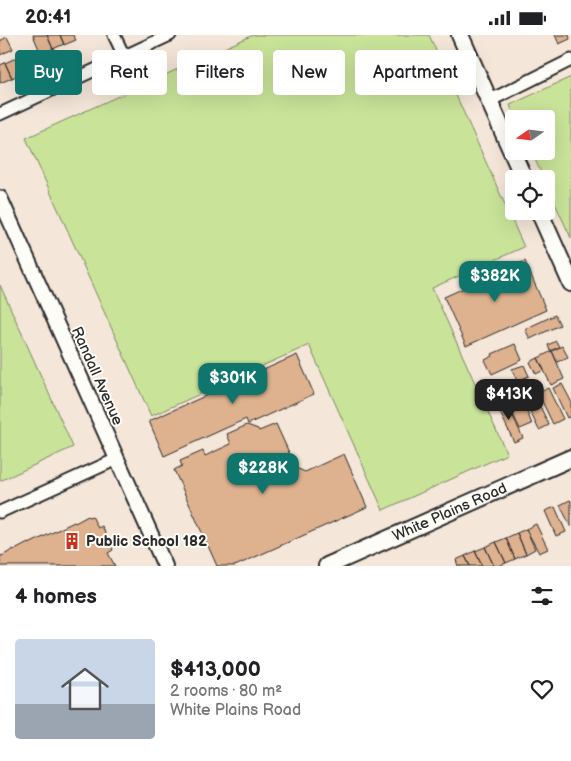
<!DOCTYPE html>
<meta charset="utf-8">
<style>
:root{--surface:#fff;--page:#f2f2f2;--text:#202124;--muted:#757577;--accent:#0f766e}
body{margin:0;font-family:"Balsamiq Sans",sans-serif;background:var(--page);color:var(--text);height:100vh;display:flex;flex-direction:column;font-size:19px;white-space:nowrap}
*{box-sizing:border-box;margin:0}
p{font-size:16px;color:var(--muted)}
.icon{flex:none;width:28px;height:28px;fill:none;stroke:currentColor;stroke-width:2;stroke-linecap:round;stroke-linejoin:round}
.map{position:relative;height:531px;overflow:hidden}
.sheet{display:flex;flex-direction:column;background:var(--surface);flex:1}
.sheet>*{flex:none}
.top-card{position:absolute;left:15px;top:15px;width:541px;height:45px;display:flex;gap:10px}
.needle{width:32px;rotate:256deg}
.buttons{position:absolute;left:505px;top:75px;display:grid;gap:10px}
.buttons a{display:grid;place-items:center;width:50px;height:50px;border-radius:5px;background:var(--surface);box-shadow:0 5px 20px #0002;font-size:25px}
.price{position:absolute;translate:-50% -42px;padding:0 11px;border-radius:10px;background:var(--accent);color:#fff;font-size:16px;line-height:32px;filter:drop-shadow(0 1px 2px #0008)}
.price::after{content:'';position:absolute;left:50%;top:30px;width:15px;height:11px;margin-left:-8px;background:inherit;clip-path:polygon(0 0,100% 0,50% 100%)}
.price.on{background:#222;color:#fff}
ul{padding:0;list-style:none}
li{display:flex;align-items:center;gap:15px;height:125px;padding:0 15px}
li span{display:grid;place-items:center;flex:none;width:140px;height:100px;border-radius:5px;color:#555}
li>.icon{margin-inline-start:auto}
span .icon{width:60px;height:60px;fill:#fffc;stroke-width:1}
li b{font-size:21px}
h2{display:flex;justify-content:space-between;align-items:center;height:60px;padding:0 15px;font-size:21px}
.chip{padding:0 18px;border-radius:5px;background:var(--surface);box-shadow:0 5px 20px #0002;font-size:18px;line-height:45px}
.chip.on{background:var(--accent);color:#fff}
.status{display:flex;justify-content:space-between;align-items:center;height:35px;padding:0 25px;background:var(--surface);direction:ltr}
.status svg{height:14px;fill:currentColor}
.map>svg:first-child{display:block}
</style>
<div class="status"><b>20:41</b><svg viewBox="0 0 49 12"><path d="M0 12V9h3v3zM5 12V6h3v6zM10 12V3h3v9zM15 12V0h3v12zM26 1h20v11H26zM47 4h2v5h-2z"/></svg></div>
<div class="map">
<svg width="571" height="531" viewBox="0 0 571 531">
<rect width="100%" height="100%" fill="#f4e6d8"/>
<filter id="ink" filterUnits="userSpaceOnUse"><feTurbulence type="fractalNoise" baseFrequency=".02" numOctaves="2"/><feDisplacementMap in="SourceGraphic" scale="10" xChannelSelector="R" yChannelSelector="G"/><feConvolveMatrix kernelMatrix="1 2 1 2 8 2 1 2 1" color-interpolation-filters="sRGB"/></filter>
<g filter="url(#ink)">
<path fill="#c9e399" stroke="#7a8762" d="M 253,0 L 429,0 L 524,212 L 432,253 L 507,419 L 383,475 L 309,310 L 151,381 L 26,103 Z
M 571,42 L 571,203 L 546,149 L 546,144 L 544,144 L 531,116 L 546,116 L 546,84 L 516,84 L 510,70 Z
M 0,250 L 73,412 L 0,446 Z"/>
<path fill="#deb18f" stroke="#2b2b2b" d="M 33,0 L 47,0 L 53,14 L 41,19 Z
M 47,0 L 60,0 L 64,9 L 53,14 Z
M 60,0 L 73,0 L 76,5 L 64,10 Z
M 555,0 L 569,0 L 570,4 L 559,9 Z
M 7,2 L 13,14 L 0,20 L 0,6 Z
M 29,17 L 35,32 L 12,43 L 5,28 Z
M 5,28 L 12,43 L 0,48 L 0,30 Z
M 525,226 L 546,275 L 466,311 L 444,262 Z
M 555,280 L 560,290 L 530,304 L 525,294 Z
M 556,306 L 559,312 L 550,316 L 548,310 Z
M 515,309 L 522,325 L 492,339 L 485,325 L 493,321 L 492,319 Z
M 562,311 L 568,322 L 557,327 L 552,316 Z
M 552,316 L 564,344 L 551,350 L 538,323 Z
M 297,320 L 314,359 L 248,389 L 246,384 L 164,421 L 149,386 Z
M 538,323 L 544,335 L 536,339 L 530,327 Z
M 524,330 L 529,341 L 517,346 L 512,334 Z
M 562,349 L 571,366 L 571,381 L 567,383 L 553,353 Z
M 548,353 L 563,384 L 553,389 L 538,358 Z
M 521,363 L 532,389 L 520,394 L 508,369 Z
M 505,364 L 523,403 L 514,407 L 496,369 Z
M 537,365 L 549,390 L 539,395 L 527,370 Z
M 276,389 L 296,433 L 305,437 L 344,419 L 367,472 L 235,531 L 217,531 L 174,435 L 182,431 L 180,426 L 203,416 L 205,421 L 231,409 L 227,399 L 247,390 L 258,394 L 259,396 Z
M 570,465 L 571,466 L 571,492 L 560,470 Z
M 555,472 L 566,497 L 556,501 L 545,476 Z
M 88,481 L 89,482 L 92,481 L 98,493 L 102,491 L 113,515 L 108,518 L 115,531 L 0,531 L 0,520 L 2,521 L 14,514 L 15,515 L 28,508 L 29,509 L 74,487 L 75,488 Z
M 536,489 L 548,514 L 539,518 L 526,494 Z
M 526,494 L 535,514 L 526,519 L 517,498 Z
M 517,498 L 526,519 L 515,524 L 506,503 Z
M 506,503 L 515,524 L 506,528 L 496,507 Z
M 496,507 L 506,528 L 498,531 L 494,531 L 485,512 Z
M 485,512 L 494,531 L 482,531 L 475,516 Z
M 475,516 L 482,531 L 470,531 L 465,521 Z
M 465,521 L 470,531 L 458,531 L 456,525 Z"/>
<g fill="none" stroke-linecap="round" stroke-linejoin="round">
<g stroke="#2b2b2b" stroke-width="15">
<path id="minor" d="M 114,0 L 124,21
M 489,66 L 571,25
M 0,79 L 170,0
M 0,477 L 117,424"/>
</g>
<g stroke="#2b2b2b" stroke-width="18">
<path id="tertiary" d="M 0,163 L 165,531"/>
</g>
<g stroke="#2b2b2b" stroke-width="20">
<g id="secondary">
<path d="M 460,0 L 524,144"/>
<path d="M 539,176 L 571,248"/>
<path id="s1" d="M 327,531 L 571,423"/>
</g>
</g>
<use href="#minor" stroke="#fdfcf7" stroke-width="11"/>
<use href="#tertiary" stroke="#fdfcf7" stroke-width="14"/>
<use href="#secondary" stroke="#fdfcf7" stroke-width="16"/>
</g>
</g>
<defs>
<g id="building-bare" transform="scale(1.35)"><path d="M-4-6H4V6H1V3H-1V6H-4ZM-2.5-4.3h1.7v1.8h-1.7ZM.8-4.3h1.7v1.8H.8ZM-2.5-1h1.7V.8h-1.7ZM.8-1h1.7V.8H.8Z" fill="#c8321e" stroke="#fdfcf7" stroke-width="2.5" paint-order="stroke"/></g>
</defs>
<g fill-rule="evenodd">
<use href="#building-bare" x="72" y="506"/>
</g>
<g text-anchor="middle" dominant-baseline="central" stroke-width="4" stroke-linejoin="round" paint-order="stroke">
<g font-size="15" fill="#2b2b2b" stroke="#fdfcf7">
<text transform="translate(97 341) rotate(66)">Randall Avenue</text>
<text stroke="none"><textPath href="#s1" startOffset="134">White Plains Road</textPath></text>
</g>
<g font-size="15" font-weight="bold" fill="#2b2b2b" stroke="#fdfcf7" text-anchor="start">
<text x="86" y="506">Public School 182</text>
</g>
</g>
</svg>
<div class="buttons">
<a><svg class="needle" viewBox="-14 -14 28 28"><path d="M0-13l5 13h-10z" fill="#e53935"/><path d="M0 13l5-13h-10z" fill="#757577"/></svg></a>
<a><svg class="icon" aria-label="locate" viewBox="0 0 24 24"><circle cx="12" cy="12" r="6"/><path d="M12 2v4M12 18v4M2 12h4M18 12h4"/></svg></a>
</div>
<b class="price" style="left:495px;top:268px">$382K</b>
<b class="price" style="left:233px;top:370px">$301K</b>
<b class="price on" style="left:509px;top:386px">$413K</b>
<b class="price" style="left:263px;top:460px">$228K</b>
<div class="top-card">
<a class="chip on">Buy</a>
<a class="chip">Rent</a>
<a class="chip">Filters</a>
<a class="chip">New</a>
<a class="chip">Apartment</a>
</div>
</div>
<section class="sheet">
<h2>4 homes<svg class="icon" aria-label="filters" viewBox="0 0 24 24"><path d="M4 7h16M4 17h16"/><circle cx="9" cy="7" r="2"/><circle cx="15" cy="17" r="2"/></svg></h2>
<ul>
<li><span style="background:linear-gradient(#c9d6e8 65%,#9aa5b1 0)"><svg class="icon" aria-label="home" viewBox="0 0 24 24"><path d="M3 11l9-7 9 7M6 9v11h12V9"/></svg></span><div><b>$413,000</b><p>2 rooms · 80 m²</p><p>White Plains Road</p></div><svg class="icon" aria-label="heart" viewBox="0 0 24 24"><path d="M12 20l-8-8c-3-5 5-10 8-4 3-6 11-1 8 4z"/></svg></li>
</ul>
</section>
